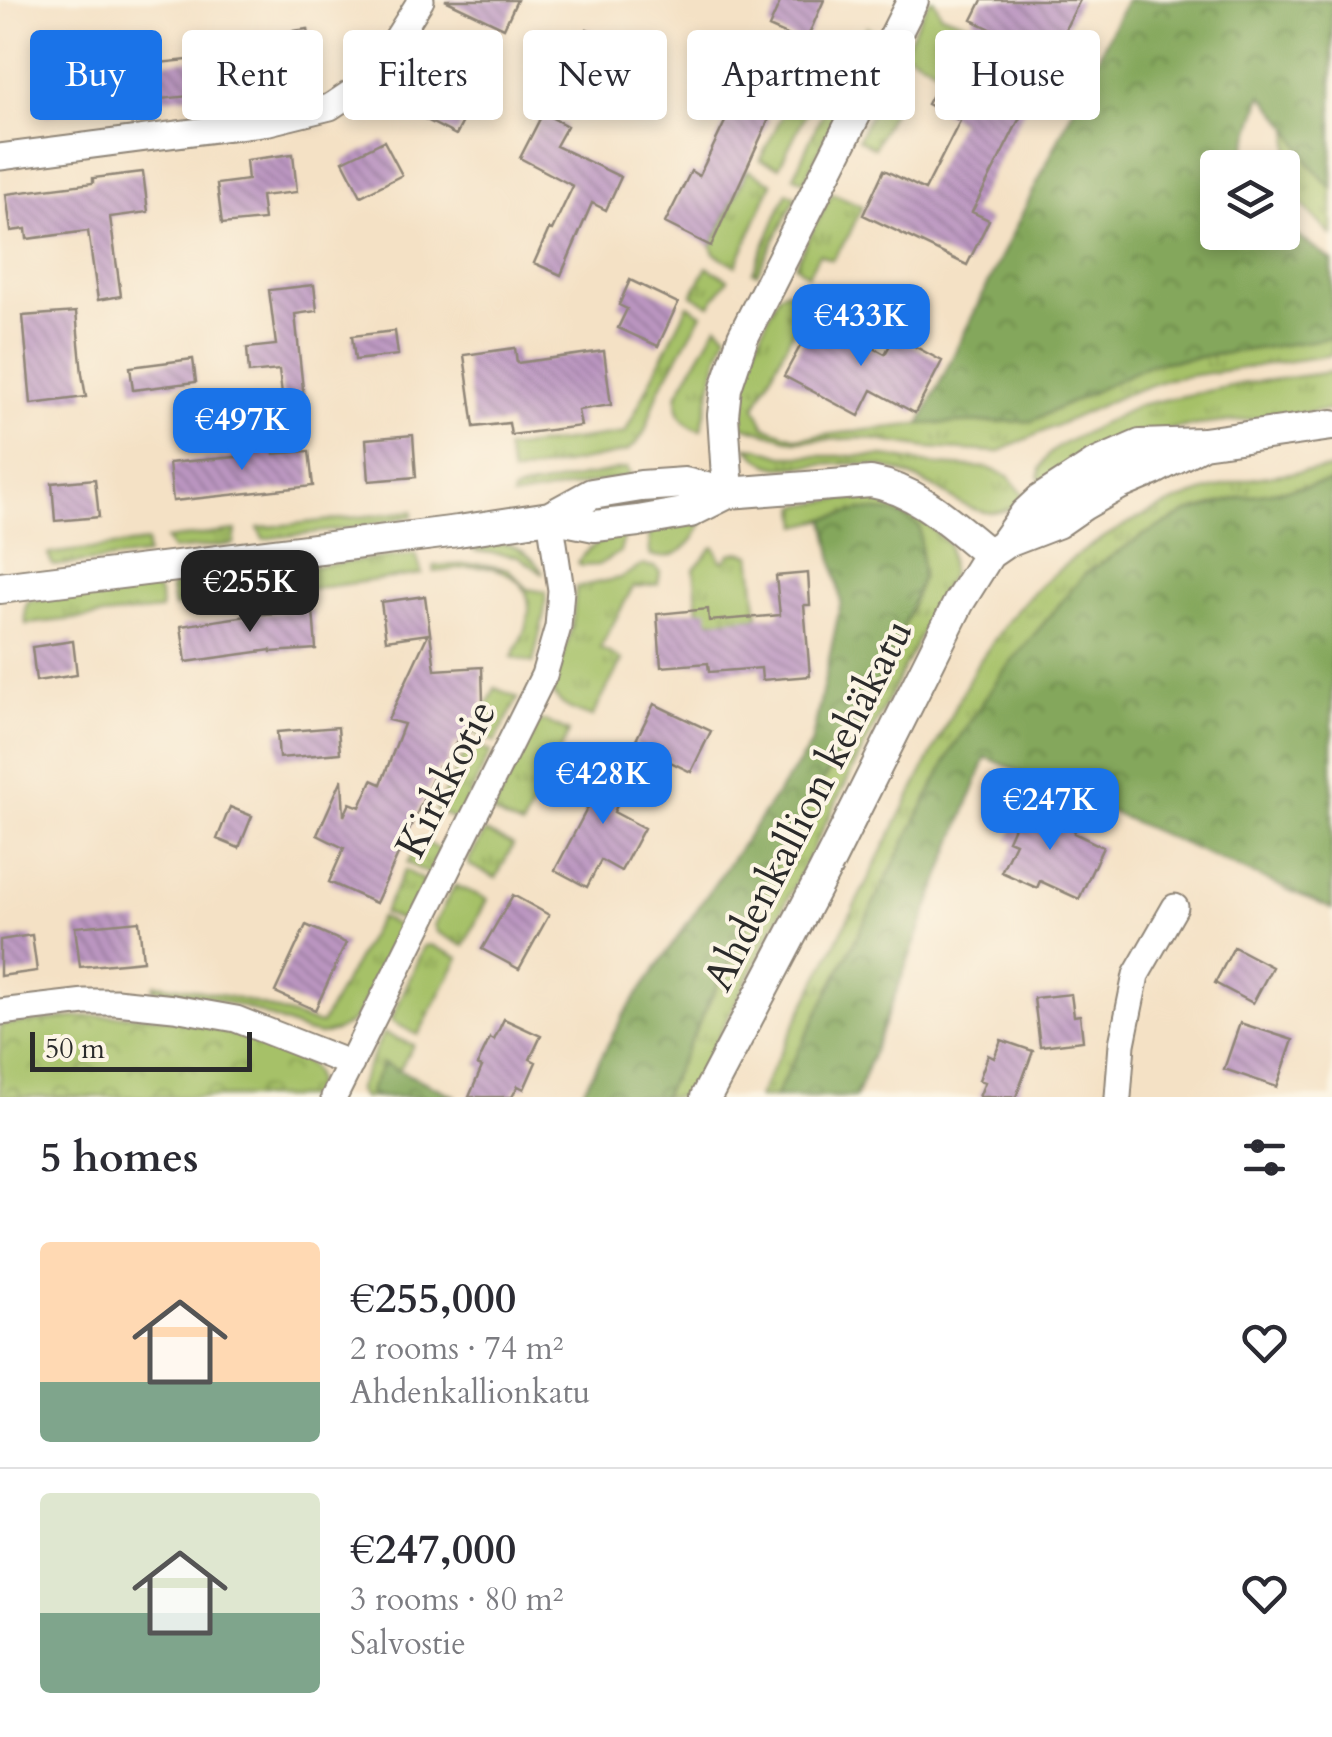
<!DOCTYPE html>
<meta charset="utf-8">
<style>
:root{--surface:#fff;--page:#f2f2f3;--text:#2b2b33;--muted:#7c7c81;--line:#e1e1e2;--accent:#1a73e8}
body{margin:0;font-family:Cardo,serif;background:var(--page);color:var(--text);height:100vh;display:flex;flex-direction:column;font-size:38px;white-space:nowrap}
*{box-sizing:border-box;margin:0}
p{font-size:32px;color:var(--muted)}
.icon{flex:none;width:55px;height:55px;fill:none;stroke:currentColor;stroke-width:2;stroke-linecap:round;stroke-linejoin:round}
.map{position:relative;height:1097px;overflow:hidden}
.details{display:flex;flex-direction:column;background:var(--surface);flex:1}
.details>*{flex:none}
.banner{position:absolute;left:30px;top:30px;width:1272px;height:90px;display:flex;gap:20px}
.fabs{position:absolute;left:1200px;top:150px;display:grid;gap:20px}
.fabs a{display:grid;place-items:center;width:100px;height:100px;border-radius:10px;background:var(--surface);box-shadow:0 5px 15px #0003;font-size:50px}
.scale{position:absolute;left:30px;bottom:25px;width:222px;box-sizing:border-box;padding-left:10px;border:5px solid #2b2b2b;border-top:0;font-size:28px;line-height:35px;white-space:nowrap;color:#2b2b2b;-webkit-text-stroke:8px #fcf5e5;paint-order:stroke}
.price{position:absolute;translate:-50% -85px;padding:0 22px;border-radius:20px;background:var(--accent);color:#fff;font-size:32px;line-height:65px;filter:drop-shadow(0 2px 5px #0008)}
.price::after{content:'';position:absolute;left:50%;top:60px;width:30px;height:22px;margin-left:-15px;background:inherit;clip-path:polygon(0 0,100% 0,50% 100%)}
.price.active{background:#222;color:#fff}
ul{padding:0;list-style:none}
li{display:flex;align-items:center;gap:30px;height:250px;padding:0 40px}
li+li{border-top:2px solid var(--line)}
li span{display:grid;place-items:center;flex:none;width:280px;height:200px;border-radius:10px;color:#555}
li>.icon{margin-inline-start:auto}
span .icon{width:120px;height:120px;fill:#fffc;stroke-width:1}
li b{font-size:42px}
h2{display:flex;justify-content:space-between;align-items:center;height:120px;padding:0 40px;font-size:42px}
.pill{padding:0 35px;border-radius:10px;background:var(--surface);box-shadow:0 5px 15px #0003;font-size:35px;line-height:90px}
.pill.active{background:var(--accent);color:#fff}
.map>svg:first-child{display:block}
</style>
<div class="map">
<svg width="1332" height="1097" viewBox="0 0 1332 1097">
<defs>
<pattern id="grass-tufts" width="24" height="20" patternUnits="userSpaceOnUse" patternTransform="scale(2.5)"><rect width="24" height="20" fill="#a6c167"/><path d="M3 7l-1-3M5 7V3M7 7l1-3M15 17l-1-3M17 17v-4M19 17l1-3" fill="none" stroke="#879d55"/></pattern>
<pattern id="forest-crowns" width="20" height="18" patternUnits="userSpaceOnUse" patternTransform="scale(2.5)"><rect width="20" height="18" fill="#84a75c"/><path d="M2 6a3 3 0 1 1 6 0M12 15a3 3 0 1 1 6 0" fill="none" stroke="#6c884c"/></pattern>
<pattern id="park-crowns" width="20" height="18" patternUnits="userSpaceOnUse" patternTransform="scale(2.5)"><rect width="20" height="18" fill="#a6c167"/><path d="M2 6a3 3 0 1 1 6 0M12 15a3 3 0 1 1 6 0" fill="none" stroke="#879d55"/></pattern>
<pattern id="building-back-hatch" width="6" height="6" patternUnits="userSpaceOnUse" patternTransform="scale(2.5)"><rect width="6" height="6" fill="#bb96c1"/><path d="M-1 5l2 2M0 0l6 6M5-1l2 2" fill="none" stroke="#987b9d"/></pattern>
</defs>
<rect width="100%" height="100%" fill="#fcf5e5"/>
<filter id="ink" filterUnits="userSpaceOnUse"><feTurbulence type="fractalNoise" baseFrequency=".01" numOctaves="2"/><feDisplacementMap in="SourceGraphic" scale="20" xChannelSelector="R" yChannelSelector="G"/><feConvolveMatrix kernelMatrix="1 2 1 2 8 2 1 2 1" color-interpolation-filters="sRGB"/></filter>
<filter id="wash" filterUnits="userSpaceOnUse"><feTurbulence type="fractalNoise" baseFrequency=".0048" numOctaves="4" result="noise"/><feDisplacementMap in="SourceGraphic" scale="40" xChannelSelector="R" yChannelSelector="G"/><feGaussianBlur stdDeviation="2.25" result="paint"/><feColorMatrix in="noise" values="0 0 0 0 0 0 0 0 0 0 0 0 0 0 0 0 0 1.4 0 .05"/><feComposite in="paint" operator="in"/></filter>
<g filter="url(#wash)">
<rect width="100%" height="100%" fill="#f4e1c5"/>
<path fill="url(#grass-tufts)" stroke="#687649" stroke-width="2.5" d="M 929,0 L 934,0 L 941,14 L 969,24 L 944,73 L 903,51 Z
M 867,27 L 877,34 L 804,181 L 794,176 L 817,125 Z
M 824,77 L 779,167 L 760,160 L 799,82 Z
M 885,85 L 900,95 L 874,148 L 858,139 Z
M 1290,128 L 1309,163 L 1332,189 L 1332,236 L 1299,201 L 1288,176 Z
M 748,170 L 772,183 L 736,266 L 714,253 L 711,246 Z
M 787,192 L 796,197 L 757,273 L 753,272 Z
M 832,193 L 862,206 L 849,235 L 832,260 L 819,254 L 808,275 L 795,265 Z
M 707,267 L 728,279 L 710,305 L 692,295 Z
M 787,290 L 807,303 L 755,407 L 765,427 L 797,438 L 920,424 L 1032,421 L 1150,364 L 1332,338 L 1332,355 L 1168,379 L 1126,394 L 998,452 L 927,448 L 864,438 L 795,441 L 742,426 C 736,379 760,335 779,294 Z
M 688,305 L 702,314 L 659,390 L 645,431 L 638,442 L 627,451 L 612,455 L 512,474 L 506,449 L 625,433 Z
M 717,325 L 727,334 L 718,358 L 701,430 C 681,427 675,410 678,393 Z
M 1332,372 L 1332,410 L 1189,426 L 1139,435 L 1043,486 L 1039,477 L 1040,469 L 1048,455 L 1061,445 L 1139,405 L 1241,384 Z
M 747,447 L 759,448 L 783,456 L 885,456 L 936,465 L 988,468 L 1008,476 L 1023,494 L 1024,498 C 995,526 968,508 940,491 C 922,481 903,471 883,467 C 851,460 814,466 781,467 C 766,465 757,458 747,447 Z
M 627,468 L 631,476 L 512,498 L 513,492 L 522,489 Z
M 1332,469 L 1332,482 L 1242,497 L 1188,512 L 1142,536 L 1085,574 L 1003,672 L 954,746 L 775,1097 L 758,1097 L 976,666 C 990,647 1002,627 1017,610 C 1076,544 1155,502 1241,481 C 1270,474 1302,472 1332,469 Z
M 846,498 C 896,500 915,510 949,545 L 951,574 L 688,1097 L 663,1097 L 784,848 L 872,696 L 902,630 L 922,577 L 861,510 L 799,526 L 797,506 Z
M 413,511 L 413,516 L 352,528 L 263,539 L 258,528 Z
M 702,522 C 694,544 675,563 650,555 L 649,529 Z
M 236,531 L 234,544 L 172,550 L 166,539 Z
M 612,534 L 625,534 L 620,552 L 598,565 L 581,566 L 578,562 L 588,550 Z
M 147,542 L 147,555 L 53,566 L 48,554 Z
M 506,544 C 524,550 534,557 543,574 L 518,556 L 475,551 L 471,548 Z
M 715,547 L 721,561 L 725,561 L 730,554 L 740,552 L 751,555 L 758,617 L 709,621 L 698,610 L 694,569 L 712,548 Z
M 416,554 L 422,574 L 257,596 L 253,579 L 256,573 Z
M 481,564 L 508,569 L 528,589 L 546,592 L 544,614 L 533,663 L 512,657 C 519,643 528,627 529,611 C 531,584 507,568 483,567 C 467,567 450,570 434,572 L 434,566 Z
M 643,565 L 654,567 L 660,572 L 658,584 L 633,587 L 600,648 L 622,660 L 592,717 C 578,712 559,707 553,692 L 572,627 L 576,587 L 620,578 Z
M 232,575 L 237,580 L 239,598 L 174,607 L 171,589 L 173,583 Z
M 153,586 L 160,594 L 161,610 L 26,624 L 25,609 L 28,601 Z
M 495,688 L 518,698 L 495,742 L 475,733 Z
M 545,721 L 569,732 L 522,827 L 492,813 L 536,723 Z
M 470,743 L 491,752 L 457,821 L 436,810 Z
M 485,832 L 513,845 L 496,878 L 469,865 L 469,859 Z
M 421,839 L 441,851 L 429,874 L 407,863 Z
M 405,870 L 425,881 L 405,922 L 383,913 Z
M 455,885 L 487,899 L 464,946 L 437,932 L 434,925 Z
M 380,917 L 402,928 L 358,1014 L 350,1023 L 336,1031 L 320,1035 L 306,1032 L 247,1008 L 201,996 L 153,989 L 155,984 C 188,987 219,994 251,1002 C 275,1009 297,1019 321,1024 Z
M 431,945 L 459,958 L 418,1035 L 391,1021 L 424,946 Z
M 383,1033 L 413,1045 L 399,1071 L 383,1064 L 370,1092 L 379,1097 L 363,1097 L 357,1090 Z"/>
<path fill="url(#forest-crowns)" stroke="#586944" stroke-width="2.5" d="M 1126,0 L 1332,0 L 1332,189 L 1309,163 L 1290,128 L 1262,95 L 1240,167 L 1218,168 L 1218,232 L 1282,232 L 1283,225 L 1332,261 L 1332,338 L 1151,364 L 1032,421 L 920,424 Z
M 1332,482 L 1332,909 L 986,757 L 856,1097 L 775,1097 L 954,746 L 1003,672 L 1085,574 L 1142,536 L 1188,512 L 1242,497 Z
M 861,510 L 894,512 L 920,526 L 922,576 L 902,630 L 872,696 L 784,848 L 663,1097 L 580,1097 L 623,1016 L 811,745 L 841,602 L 825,519 Z
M 383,1063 L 457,1097 L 379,1097 L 369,1093 Z"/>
<path fill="url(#park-crowns)" stroke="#687649" stroke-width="2.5" d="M 89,1016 C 114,1016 141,1014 166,1018 C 195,1023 294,1047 311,1068 C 318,1077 316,1088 312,1097 L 0,1097 L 0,1025 Z"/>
<g id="blocks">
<path fill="url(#building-back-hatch)" d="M 445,0 L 517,0 L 504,28 Z
M 781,0 L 824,0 L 805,43 L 769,27 Z
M 982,0 L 1080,0 L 972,212 L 989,220 L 967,265 L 863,215 L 884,170 L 925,190 L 960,121 L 927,104 L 942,76 L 974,92 L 1003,35 L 972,20 Z
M 308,29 L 316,94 L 310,95 L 278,33 Z
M 587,29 L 610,40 L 605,53 L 658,77 L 643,111 L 566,75 Z
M 442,57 L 484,81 L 456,135 L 413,113 Z
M 197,59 L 200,95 L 151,100 L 148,64 Z
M 91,63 L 97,108 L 44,115 L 38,70 Z
M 734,103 L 769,119 L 711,246 L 665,223 L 691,171 L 699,176 Z
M 543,113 L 567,126 L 556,146 L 621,177 L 606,210 L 592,203 L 561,275 L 534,263 L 549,229 L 552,230 L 573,186 L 520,158 Z
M 384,141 L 402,175 L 361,196 L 343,161 Z
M 293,154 L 297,192 L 261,196 L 264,220 L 222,224 L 217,184 L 248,180 L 246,160 Z
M 143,172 L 148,212 L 110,217 L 121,296 L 98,300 L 88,231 L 27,239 L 26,229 L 11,231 L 6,194 L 93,183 L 93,178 Z
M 630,280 L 678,303 L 658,346 L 618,328 L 627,309 L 619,305 Z
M 314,285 L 317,311 L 295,314 L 305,408 L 284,410 L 279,370 L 249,373 L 247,348 L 276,345 L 269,290 Z
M 76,312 L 82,374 L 86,397 L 31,404 L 23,316 Z
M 816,317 L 885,354 L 895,336 L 942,361 L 915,413 L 872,390 L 859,416 L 784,376 Z
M 395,331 L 398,355 L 355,360 L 352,336 Z
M 515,348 L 517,363 L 604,351 L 611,405 L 578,410 L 581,426 L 511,435 L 509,423 L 474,427 L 464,355 Z
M 193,359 L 196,382 L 133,390 L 130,367 Z
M 413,435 L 416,477 L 369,481 L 366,439 Z
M 272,437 L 274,454 L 309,451 L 313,486 L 173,501 L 169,463 L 248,456 L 246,440 Z
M 95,479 L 99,517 L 55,521 L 52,483 Z
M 808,573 L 810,605 L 804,605 L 810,676 L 762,680 L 761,668 L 709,672 L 708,663 L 661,667 L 657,614 L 708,609 L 709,621 L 780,615 L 776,576 Z
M 425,596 L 435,670 L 482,667 L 483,702 L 464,746 L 456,742 L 444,769 L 438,767 L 376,903 L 329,882 L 344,848 L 317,835 L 342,779 L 344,816 L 350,803 L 360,807 L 372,780 L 381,784 L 404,724 L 388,720 L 428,634 L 386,640 L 381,602 Z
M 313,610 L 316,649 L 271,652 L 271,650 L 186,662 L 181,626 L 253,615 Z
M 73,641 L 77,675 L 36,681 L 32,647 Z
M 654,704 L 711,731 L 691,772 L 634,744 Z
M 338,727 L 340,753 L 279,758 L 277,732 Z
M 619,748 L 639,758 L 614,812 L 644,828 L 621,871 L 601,860 L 587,887 L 555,870 Z
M 1024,804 L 1076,827 L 1074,833 L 1103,847 L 1079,899 L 1040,881 L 1037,888 L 1001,872 L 1015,843 L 1008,840 Z
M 230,807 L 252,816 L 239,848 L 217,839 Z
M 513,895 L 549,915 L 519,969 L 482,949 Z
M 139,921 L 143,961 L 80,967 L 75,927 Z
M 306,925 L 346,943 L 315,1010 L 275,992 Z
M 32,935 L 37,971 L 0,976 L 0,940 Z
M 1234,947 L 1272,967 L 1253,1003 L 1215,983 Z
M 1071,994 L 1074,1016 L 1080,1015 L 1083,1041 L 1040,1046 L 1034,998 Z
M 504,1019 L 541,1036 L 530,1059 L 536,1062 L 524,1089 L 518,1086 L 512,1097 L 469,1097 L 482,1067 L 477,1065 L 490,1038 L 494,1040 Z
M 1240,1023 L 1293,1040 L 1277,1087 L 1224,1069 Z
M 1001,1040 L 1033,1051 L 1016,1097 L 979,1097 L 985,1082 L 979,1080 L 988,1055 L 994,1058 Z"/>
</g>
</g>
<g filter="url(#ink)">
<use href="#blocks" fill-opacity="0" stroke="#908678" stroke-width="2.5"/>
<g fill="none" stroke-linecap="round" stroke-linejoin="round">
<g stroke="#908678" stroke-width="29">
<path id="minor" d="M 0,157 L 269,122 L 330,107 L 357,89 L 379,67 L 421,0
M 0,1012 L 85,1002 L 116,1002 L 174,1008 L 236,1019 L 351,1064
M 334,1097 L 544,675 L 558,627 L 561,590 L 550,517
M 1118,1097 L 1122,1044 L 1136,975 L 1175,907"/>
</g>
<g stroke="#908678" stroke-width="34">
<path id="tertiary" d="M 728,493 L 723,415 L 726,388 L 743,337 L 913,0
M 550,517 L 592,494 L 641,486 L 685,483 L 728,493 L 871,482 C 918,490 953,525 989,554
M 1005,542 L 1025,514 L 1040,500 L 1094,465 L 1140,445 L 1203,443 L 1332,425
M 0,588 L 458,531 L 550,517 L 595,526 L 638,521 L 690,512 L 728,493
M 706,1097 L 824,872 L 959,602 L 989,554 L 1005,543 L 1057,523 L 1083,505 L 1120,484 L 1153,470 L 1203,443"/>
</g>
<use href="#minor" stroke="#fff" stroke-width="25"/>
<use href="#tertiary" stroke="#fff" stroke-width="30"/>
</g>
</g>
<g text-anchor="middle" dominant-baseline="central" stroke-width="8" stroke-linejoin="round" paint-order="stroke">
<g font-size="42" fill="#2b2b2b" stroke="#fcf5e5">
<text transform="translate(446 779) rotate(-63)">Kirkkotie</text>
<text transform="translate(808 805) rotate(-63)">Ahdenkallion kehäkatu</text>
</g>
</g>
</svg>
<div class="fabs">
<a><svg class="icon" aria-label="layers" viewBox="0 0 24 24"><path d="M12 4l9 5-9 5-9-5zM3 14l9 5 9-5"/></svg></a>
</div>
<div class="scale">50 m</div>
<b class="price" style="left:861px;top:369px">€433K</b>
<b class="price" style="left:242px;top:473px">€497K</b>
<b class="price active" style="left:250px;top:635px">€255K</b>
<b class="price" style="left:603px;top:827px">€428K</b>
<b class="price" style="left:1050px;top:853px">€247K</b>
<div class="banner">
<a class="pill active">Buy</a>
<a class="pill">Rent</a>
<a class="pill">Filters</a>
<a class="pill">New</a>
<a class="pill">Apartment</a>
<a class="pill">House</a>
</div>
</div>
<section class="details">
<h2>5 homes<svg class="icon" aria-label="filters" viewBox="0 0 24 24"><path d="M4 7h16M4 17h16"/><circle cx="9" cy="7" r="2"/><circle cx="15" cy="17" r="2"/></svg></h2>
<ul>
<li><span style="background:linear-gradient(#ffd9b3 70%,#7fa58c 0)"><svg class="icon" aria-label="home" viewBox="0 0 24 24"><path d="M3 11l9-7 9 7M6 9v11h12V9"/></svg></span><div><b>€255,000</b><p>2 rooms · 74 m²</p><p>Ahdenkallionkatu</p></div><svg class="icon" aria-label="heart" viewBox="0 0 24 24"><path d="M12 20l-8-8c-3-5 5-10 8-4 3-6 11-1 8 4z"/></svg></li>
<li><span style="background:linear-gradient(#dfe7d0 60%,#7fa58c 0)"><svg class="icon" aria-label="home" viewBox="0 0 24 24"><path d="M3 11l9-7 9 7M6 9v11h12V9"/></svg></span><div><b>€247,000</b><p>3 rooms · 80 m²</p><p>Salvostie</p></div><svg class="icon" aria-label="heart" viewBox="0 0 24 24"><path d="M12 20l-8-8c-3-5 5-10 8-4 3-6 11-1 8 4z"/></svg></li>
</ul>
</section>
